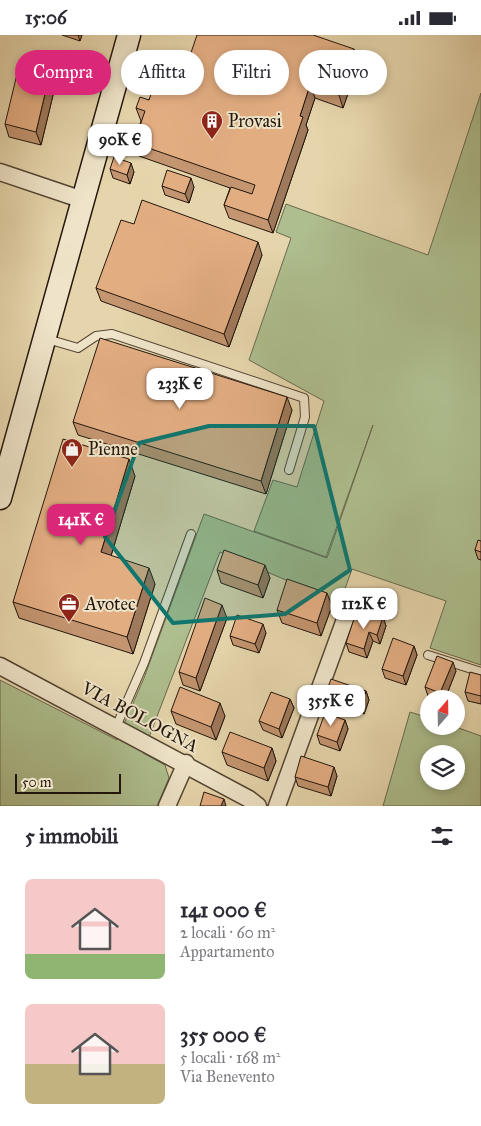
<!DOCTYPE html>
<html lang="it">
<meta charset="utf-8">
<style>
:root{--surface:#fff;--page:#f2f2f3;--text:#2b2b33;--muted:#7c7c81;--accent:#db2777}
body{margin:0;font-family:"IM FELL Great Primer",serif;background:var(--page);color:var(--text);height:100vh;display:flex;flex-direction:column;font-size:19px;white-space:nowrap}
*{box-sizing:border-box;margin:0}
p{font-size:16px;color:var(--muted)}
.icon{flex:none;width:28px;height:28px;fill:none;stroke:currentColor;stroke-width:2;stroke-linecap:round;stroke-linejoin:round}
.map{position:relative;height:771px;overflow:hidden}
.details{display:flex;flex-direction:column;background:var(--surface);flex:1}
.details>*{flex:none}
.guide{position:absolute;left:15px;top:15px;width:451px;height:45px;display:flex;gap:10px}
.needle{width:32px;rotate:20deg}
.tools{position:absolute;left:420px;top:655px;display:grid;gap:10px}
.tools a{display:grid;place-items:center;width:45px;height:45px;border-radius:50%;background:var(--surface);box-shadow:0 2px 8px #0003;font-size:25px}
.scale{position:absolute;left:15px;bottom:12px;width:106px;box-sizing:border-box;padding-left:5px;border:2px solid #23170c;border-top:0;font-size:14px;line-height:18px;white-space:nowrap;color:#23170c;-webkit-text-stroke:4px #efe4c9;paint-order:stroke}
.price{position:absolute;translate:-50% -42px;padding:0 11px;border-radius:10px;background:#fff;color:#222;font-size:16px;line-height:32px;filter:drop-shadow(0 1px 2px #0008)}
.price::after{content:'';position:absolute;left:50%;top:30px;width:15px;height:11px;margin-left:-8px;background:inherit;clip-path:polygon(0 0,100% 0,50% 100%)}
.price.active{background:var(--accent);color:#fff}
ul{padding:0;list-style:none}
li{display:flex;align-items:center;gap:15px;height:125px;padding:0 25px}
li span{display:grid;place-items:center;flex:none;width:140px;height:100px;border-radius:8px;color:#555}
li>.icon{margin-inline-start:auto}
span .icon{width:60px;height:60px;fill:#fffc;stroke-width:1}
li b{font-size:21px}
h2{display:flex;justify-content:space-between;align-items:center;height:60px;padding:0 25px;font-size:21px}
.pill{padding:0 18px;border-radius:22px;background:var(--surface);box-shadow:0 2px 8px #0003;font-size:18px;line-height:45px}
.pill.active{background:var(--accent);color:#fff}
.status{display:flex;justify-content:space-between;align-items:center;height:35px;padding:0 25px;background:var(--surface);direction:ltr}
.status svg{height:14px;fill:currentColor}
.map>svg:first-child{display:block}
</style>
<div class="status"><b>15:06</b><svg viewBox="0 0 49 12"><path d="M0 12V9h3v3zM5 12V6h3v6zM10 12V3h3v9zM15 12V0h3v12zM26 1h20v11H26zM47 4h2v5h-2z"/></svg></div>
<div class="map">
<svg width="481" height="771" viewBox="0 0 481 771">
<rect width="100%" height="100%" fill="#e6d5ac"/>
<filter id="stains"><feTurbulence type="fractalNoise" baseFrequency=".004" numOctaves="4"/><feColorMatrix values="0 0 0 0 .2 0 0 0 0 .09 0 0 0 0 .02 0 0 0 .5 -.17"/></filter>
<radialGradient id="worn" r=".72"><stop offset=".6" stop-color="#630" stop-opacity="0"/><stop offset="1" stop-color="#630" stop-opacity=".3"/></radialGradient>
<path fill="#aebe8e" stroke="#686a4d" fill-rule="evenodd" d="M 481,58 L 481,630 L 430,613 L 446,566 L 352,534 L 340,568 L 220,517 L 143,718 L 165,730 L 169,743 L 157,771 L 0,771 L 0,645 L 117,705 L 144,643 L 204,479 L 327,523 L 373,390 L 326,522 L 254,496 L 273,445 L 297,452 L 324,366 L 249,325 L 291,203 L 276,197 L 286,169 L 428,220 Z
M 410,677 L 429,683 L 429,691 L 453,691 L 481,701 L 481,771 L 383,771 ZM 429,719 L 456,719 L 456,746 L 429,746 Z"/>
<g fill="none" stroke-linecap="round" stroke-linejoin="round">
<g stroke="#544634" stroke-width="10">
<path id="lane" d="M 47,304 L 78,313 L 96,301 L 112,299 L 304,363 L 305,382 L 289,435
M 428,620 L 481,637
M 116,692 L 144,628 L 191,499"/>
</g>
<g stroke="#544634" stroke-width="19">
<path id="street" d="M 0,137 L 83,165
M 0,631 L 249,764 L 258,771
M 167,771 L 186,728
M 277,771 L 351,568"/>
</g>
<g stroke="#23170c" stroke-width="25">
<path id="secondary" d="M 0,463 L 129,0"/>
</g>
<use href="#lane" stroke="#efe4c9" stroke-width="8"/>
<use href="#street" stroke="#efe4c9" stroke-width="16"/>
<use href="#secondary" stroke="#efe4c9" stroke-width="22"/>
</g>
<path fill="#c39570" stroke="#23170c" d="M 62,0 L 82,0 L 80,6 Z
M 359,27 L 343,73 L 315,63 L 306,90 L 308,95 L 273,198 L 229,183 L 224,170 L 230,153 L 139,121 L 134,108 L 141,86 L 136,73 L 183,41 Z
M 54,56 L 41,110 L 9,102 L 5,89 Z
M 110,134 L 134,137 L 130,149 L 113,143 Z
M 162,151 L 194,152 L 189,168 L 165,160 Z
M 134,189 L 262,220 L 229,312 L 101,266 L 96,253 Z
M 292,375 L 266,459 L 78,400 L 73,387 Z
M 135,441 L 111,521 L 155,549 L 133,619 L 19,583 L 13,567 Z
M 481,506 L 481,525 L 478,524 L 475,515 Z
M 217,535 L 270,543 L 263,563 L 221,548 Z
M 332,571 L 321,601 L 282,588 L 277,575 Z
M 383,582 L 386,591 L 380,609 L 373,606 L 367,623 L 349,617 L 346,608 L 364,587 Z
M 227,583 L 200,656 L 183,650 L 179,637 Z
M 266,598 L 259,618 L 233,610 L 230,601 Z
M 414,611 L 417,620 L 406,650 L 385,643 L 382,634 Z
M 456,636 L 445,664 L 434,664 L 428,661 L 425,652 Z
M 481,640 L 481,669 L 468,666 L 465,657 Z
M 366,656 L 369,665 L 364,679 L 330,667 L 326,658 Z
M 290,664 L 294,673 L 282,703 L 263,695 L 259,686 Z
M 171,676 L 225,681 L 216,705 L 176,689 Z
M 345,685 L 348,694 L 340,716 L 320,709 L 317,700 Z
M 272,713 L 276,726 L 268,746 L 227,730 L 222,717 Z
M 337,741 L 331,761 L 298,751 L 295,742 Z"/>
<path fill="#9f795b" stroke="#23170c" d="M 78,0 L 82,0 L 80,6 Z
M 354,14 L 359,27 L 343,73 L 339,60 Z
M 49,42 L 54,56 L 41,110 L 36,97 Z
M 310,50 L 315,63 L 306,90 L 308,95 L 273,198 L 268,185 L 300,81 Z
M 131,128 L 134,137 L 130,149 L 127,140 Z
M 191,143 L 194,152 L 189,168 L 185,159 Z
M 258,207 L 262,220 L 229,312 L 224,299 Z
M 287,362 L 292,375 L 266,459 L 261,446 Z
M 129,424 L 135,441 L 107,534 L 101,517 Z
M 265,530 L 270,543 L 263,563 L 258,550 Z
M 149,533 L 155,549 L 133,619 L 127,602 Z
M 327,558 L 332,571 L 321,601 L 317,588 Z
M 222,570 L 227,583 L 200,656 L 196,643 Z
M 383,582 L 386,591 L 380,609 L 377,600 Z
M 263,589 L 266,598 L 259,618 L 255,609 Z
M 369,597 L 373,606 L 367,623 L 364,614 Z
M 414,611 L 417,620 L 406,650 L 403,641 Z
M 453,627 L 456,636 L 445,664 L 442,664 L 440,658 Z
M 366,656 L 369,665 L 364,679 L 361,670 Z
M 290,664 L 294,673 L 282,703 L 279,694 Z
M 220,668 L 225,681 L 216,705 L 211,692 Z
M 345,685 L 348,694 L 340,716 L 337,707 Z
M 272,713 L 276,726 L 268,746 L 264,733 Z
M 334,732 L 337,741 L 331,761 L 328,752 Z
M 224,764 L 226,771 L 221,771 Z"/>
<path fill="#e3ad82" stroke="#23170c" d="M 197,0 L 313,0 L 354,14 L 339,60 L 310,50 L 300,81 L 303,82 L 268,185 L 224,170 L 231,152 L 252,159 L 255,150 L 134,108 L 145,76 L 136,73 L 140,62 L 149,65 L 160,33 L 183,41 Z
M 18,35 L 49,42 L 36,97 L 5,89 Z
M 114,122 L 131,128 L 127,140 L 110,134 Z
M 167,135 L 191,143 L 185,159 L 162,151 Z
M 142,165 L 258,207 L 224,299 L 96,253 L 121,185 L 134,189 Z
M 100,303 L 287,362 L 261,446 L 73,387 Z
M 63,404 L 129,424 L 101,517 L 149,533 L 127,602 L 13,567 Z
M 478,505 L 481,506 L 481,517 L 475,515 Z
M 224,515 L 265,530 L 258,550 L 217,535 Z
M 287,544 L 327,558 L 317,588 L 277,575 Z
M 205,563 L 222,570 L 196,643 L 179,637 Z
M 367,577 L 383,582 L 377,600 L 369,597 L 364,614 L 346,608 L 354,584 L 364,587 Z
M 237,580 L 263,589 L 255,609 L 230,601 Z
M 393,603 L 414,611 L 403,641 L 382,634 Z
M 437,621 L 453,627 L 440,658 L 425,652 Z
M 470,637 L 481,640 L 481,661 L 465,657 Z
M 331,644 L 366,656 L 361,670 L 326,658 Z
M 180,652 L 220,668 L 211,692 L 171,676 Z
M 271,657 L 290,664 L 279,694 L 259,686 Z
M 325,678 L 345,685 L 337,707 L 317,700 Z
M 230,697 L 272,713 L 264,733 L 222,717 Z
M 301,721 L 334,732 L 328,752 L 295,742 Z
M 204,757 L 224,764 L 221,771 L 200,771 Z"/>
<path fill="#0f766e" fill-opacity="0.2" stroke="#0f766e" stroke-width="4" stroke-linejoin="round" d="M 209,391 L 314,391 L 350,535 L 285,579 L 173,588 L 105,502 L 139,408 Z"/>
<defs>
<g id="building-pin" transform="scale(1.125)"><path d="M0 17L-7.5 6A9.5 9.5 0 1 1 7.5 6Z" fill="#8f2418" stroke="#efe4c9"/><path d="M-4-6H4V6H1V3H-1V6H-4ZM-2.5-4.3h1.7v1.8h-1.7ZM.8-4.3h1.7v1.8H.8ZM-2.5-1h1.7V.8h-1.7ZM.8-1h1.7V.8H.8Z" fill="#fff"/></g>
<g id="shop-pin" transform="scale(1.125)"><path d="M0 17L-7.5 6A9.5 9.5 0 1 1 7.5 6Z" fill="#8f2418" stroke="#efe4c9"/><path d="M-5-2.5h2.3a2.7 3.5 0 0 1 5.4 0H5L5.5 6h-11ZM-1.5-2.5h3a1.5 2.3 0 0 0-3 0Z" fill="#fff"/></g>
<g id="office-pin" transform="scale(1.125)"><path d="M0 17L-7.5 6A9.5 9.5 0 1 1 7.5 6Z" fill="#8f2418" stroke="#efe4c9"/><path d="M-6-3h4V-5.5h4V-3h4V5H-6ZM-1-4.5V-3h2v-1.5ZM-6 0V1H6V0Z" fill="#fff"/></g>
</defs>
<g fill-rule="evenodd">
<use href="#building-pin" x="212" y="86"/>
<use href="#shop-pin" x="72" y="414"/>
<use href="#office-pin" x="69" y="569"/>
</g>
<g text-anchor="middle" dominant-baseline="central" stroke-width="4" stroke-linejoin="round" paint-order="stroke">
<g font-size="18" fill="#23170c" stroke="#efe4c9" text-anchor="start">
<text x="228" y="86">Provasi</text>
<text x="88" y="414">Pienne</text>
<text x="85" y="569">Avotec</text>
</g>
<g font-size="18" fill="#23170c" stroke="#efe4c9">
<text transform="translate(140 682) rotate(28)">VIA BOLOGNA</text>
</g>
</g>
<rect width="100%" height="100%" filter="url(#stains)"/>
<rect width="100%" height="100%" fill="url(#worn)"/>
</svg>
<div class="tools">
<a><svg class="needle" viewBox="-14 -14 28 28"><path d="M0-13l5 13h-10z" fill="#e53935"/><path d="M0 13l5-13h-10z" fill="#7c7c81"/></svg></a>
<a><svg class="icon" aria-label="layers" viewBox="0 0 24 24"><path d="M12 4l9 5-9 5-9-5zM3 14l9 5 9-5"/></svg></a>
</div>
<div class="scale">50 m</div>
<b class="price" style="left:120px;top:131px">90K €</b>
<b class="price" style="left:180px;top:375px">233K €</b>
<b class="price active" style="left:81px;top:511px">141K €</b>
<b class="price" style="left:364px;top:595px">112K €</b>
<b class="price" style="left:331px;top:692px">355K €</b>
<div class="guide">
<a class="pill active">Compra</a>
<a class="pill">Affitta</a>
<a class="pill">Filtri</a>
<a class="pill">Nuovo</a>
</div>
</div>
<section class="details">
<h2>5 immobili<svg class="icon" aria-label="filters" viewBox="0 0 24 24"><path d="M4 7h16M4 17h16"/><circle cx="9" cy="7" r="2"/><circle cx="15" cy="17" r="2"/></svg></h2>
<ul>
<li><span style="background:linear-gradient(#f6c9c9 75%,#8fb573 0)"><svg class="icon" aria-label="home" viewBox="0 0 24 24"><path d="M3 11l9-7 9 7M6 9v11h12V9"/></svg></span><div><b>141 000 €</b><p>2 locali · 60 m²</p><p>Appartamento</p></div></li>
<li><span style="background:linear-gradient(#f6c9c9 60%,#c2b280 0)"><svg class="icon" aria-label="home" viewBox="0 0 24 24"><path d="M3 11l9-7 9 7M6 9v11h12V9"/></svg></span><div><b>355 000 €</b><p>5 locali · 168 m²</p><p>Via Benevento</p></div></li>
</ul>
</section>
